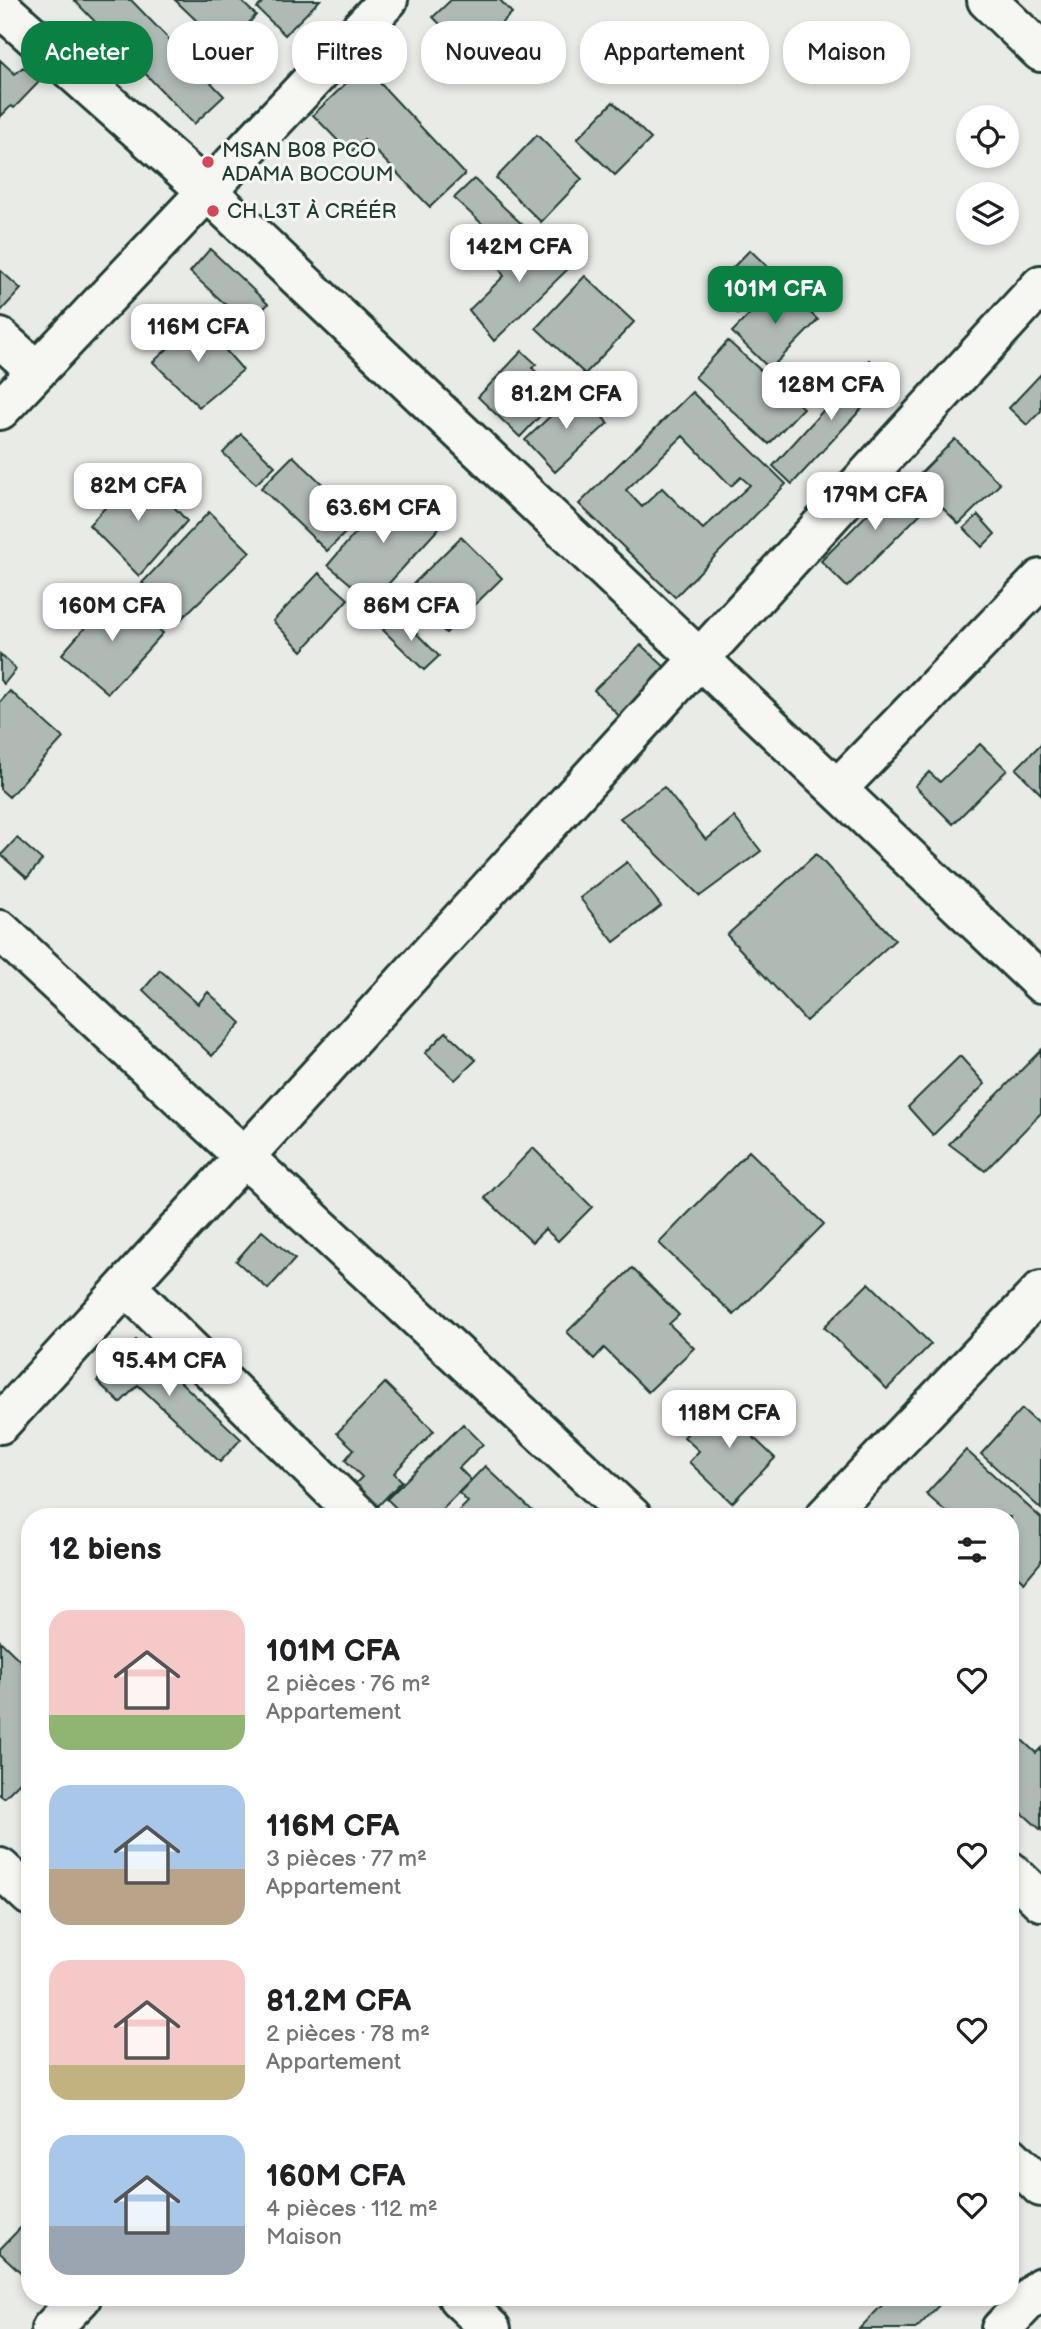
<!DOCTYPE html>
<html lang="fr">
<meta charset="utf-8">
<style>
:root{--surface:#fff;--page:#f6f6f6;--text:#202124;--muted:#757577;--accent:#0b8043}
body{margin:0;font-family:"Balsamiq Sans",sans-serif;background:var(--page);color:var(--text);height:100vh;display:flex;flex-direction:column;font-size:26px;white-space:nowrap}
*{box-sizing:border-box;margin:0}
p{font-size:23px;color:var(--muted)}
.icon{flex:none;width:38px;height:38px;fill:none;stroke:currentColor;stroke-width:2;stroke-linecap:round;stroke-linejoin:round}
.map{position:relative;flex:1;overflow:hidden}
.details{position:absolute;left:21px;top:1508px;width:998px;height:798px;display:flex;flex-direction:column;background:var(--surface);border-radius:28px;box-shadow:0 4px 10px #0003}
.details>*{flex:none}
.banner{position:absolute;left:21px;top:21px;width:999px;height:63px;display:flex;gap:14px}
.fabs{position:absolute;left:956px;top:105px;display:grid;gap:14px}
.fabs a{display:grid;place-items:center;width:63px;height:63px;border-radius:50%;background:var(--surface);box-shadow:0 4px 10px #0003;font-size:35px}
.price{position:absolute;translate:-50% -60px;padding:0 16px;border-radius:14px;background:#fff;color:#222;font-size:23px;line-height:46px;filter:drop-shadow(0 2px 4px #0008)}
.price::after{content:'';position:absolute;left:50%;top:42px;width:21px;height:16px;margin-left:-10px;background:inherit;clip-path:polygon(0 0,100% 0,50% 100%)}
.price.on{background:var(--accent);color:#fff}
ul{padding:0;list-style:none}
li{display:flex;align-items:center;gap:21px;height:175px;padding:0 28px}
li span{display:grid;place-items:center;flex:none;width:196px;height:140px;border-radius:21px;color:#555}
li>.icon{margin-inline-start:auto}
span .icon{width:84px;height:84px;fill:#fffc;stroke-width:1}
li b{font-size:30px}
h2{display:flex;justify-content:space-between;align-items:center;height:84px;padding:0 28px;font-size:30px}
.tag{padding:0 24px;border-radius:28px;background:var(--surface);box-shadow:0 4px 10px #0003;font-size:24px;line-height:63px}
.tag.on{background:var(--accent);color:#fff}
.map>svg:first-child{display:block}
</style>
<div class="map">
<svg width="1041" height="2329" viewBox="0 0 1041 2329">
<rect width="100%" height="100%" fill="#e9ebe7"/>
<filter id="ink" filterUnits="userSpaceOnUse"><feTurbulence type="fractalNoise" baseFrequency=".0143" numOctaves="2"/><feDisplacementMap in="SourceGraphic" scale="14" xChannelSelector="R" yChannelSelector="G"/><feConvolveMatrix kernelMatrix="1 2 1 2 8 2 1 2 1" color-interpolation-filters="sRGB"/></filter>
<g filter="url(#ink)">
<path fill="#b0bab5" stroke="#1f3d34" stroke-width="2" fill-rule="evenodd" d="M 74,0 L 131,0 L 224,96 L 194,124 Z
M 175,0 L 240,0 L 256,15 L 248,24 L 275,49 L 251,73 Z
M 265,0 L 320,0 L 285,35 L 257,8 Z
M 451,0 L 500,0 L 512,13 L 469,54 L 433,17 Z
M 0,60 L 15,74 L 23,67 L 39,82 L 14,108 L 11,106 L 0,117 Z
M 364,66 L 465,174 L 430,207 L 364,139 L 350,153 L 313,115 Z
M 613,102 L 651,139 L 615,175 L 577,139 Z
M 537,135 L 582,179 L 541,222 L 496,178 Z
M 474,179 L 527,229 L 506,246 L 454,198 Z
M 541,232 L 569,268 L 494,341 L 469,310 L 504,276 L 494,261 Z
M 210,249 L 268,304 L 248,325 L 190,272 Z
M 750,250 L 776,275 L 738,314 L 712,289 Z
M 0,270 L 21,289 L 0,312 Z
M 585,276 L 634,322 L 585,374 L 536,328 Z
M 780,283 L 818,320 L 770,369 L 732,332 Z
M 199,320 L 243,370 L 199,407 L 153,362 Z
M 728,341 L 803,408 L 769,444 L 695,377 Z
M 522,351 L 536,364 L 532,368 L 561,394 L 520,437 L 478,397 Z
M 869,360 L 890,378 L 792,484 L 773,466 Z
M 1041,374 L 1041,411 L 1027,425 L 1009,408 Z
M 577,391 L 608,423 L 555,472 L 525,440 Z
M 692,392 L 786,484 L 675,597 L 579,504 ZM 683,436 L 731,486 L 741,477 L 750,485 L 703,529 L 662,488 L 642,507 L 626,490 Z
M 241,434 L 275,466 L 256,484 L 223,453 Z
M 955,439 L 1000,484 L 959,524 L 914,480 Z
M 293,456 L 359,519 L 327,551 L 261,488 Z
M 140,470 L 187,521 L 139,576 L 89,525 Z
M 903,478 L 930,504 L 847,587 L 821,561 Z
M 394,488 L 439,528 L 372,602 L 328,565 Z
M 209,512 L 250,552 L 180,620 L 142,583 Z
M 978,515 L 995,534 L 982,547 L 964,528 Z
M 461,537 L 502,578 L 446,633 L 405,592 Z
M 319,573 L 348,599 L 302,651 L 273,621 Z
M 116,592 L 163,633 L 108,693 L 62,654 Z
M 398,615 L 439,656 L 424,670 L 383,630 Z
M 641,645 L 668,670 L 620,717 L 594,690 Z
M 0,654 L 16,669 L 4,684 L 0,680 Z
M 10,691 L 63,738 L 9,797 L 0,789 L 0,702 Z
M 980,744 L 1007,770 L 953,824 L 915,786 L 929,772 L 940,782 Z
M 1041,744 L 1041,794 L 1016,769 Z
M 664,787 L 706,840 L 734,817 L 761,851 L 700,896 L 620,818 Z
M 17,838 L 42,860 L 27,878 L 1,855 Z
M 816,854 L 895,940 L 806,1021 L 727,935 Z
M 627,862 L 661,906 L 614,942 L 580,898 Z
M 160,970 L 198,1004 L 208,992 L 241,1023 L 212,1056 L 143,990 Z
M 446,1032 L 476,1060 L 455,1080 L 425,1053 Z
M 1041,1050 L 1041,1113 L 985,1171 L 949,1144 Z
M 960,1056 L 985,1084 L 933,1135 L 908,1107 Z
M 533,1148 L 592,1207 L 558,1241 L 545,1229 L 532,1242 L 485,1198 Z
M 749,1151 L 824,1224 L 734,1315 L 659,1243 Z
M 262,1231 L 295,1259 L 268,1289 L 236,1261 Z
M 632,1268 L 679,1315 L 669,1324 L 694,1348 L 648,1392 L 604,1348 L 594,1359 L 567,1332 Z
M 869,1283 L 931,1344 L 887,1389 L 824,1327 Z
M 136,1340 L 241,1439 L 220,1462 L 138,1385 L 120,1403 L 97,1381 Z
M 385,1383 L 434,1431 L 394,1473 L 402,1481 L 376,1508 L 353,1486 L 362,1477 L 345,1460 L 354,1449 L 337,1433 Z
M 733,1398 L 763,1427 L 753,1437 L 775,1458 L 732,1503 L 689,1462 L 699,1451 L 684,1437 L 711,1410 L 717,1416 Z
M 1022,1409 L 1041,1426 L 1041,1509 L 981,1454 Z
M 463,1424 L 483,1444 L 459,1468 L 471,1480 L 434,1517 L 405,1517 L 387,1499 Z
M 966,1450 L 1041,1518 L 1041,1562 L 1024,1582 L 1010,1569 L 1010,1517 L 952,1517 L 926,1494 Z
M 485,1466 L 539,1517 L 453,1517 L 468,1502 L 459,1493 Z
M 0,1641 L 30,1670 L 30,1772 L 4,1798 L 0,1795 Z
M 1010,1729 L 1036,1753 L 1041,1748 L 1041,1830 L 1010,1802 Z
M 30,2218 L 30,2281 L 0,2253 L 0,2249 Z
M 889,2298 L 946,2298 L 916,2329 L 859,2329 Z"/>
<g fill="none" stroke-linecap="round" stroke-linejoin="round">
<g stroke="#1f3d34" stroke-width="44">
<path id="minor" d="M 987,0 L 1041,52
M 0,7 L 207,191 L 1041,983
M 0,338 L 37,371
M 0,410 L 388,0
M 837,789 L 1041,579
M 0,930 L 632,1517
M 126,1286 L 360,1517
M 0,1424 L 1041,285
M 825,1517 L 1041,1291
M 0,1868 L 30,1896
M 1010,1871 L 1041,1901
M 1010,2156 L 1041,2187
M 458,2298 L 491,2329
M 51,2329 L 81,2298
M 1001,2329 L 1041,2287"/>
</g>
<use href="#minor" stroke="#f6f6f2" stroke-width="38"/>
</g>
</g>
<g fill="#d1495b" stroke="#f6f6f2" stroke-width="2.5">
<circle cx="208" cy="162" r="7"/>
<circle cx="213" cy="211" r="7"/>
</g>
<g text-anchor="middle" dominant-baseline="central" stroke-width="6" stroke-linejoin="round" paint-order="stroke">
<g font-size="21" fill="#1f3d34" stroke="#f6f6f2" text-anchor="start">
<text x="222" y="150">MSAN B08 PCO<tspan x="222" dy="24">ADAMA BOCOUM</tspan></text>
<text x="227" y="211">CH L3T À CRÉÉR</text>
</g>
</g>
</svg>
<div class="fabs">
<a><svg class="icon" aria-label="locate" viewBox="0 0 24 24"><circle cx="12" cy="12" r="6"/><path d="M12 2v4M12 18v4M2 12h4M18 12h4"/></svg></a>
<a><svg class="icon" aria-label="layers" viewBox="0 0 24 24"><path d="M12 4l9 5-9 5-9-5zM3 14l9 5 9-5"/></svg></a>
</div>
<b class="price" style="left:519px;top:284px">142M CFA</b>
<b class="price on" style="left:775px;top:326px">101M CFA</b>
<b class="price" style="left:198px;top:364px">116M CFA</b>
<b class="price" style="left:831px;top:422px">128M CFA</b>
<b class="price" style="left:566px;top:431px">81.2M CFA</b>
<b class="price" style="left:138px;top:523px">82M CFA</b>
<b class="price" style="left:875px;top:532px">179M CFA</b>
<b class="price" style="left:383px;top:545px">63.6M CFA</b>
<b class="price" style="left:112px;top:643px">160M CFA</b>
<b class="price" style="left:411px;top:643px">86M CFA</b>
<b class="price" style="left:169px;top:1398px">95.4M CFA</b>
<b class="price" style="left:729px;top:1450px">118M CFA</b>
<div class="banner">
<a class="tag on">Acheter</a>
<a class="tag">Louer</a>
<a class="tag">Filtres</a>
<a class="tag">Nouveau</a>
<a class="tag">Appartement</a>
<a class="tag">Maison</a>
</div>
<section class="details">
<h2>12 biens<svg class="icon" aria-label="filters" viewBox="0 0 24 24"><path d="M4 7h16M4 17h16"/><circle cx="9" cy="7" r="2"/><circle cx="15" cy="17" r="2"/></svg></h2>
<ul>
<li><span style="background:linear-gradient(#f6c9c9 75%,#8fb573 0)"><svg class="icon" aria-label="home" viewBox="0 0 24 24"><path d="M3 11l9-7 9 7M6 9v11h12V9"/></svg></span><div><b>101M CFA</b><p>2 pièces · 76 m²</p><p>Appartement</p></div><svg class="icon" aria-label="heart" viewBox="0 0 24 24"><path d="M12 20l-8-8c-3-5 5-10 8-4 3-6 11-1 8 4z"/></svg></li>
<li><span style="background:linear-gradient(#a9c7e8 60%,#b9a48a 0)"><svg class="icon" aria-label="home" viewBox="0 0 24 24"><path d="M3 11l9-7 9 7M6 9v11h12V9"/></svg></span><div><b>116M CFA</b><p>3 pièces · 77 m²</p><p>Appartement</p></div><svg class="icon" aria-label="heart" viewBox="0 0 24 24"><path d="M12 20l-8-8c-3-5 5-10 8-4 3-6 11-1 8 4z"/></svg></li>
<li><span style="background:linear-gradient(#f6c9c9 75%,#c2b280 0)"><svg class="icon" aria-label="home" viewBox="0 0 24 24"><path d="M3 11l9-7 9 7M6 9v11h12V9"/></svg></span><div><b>81.2M CFA</b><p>2 pièces · 78 m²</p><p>Appartement</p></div><svg class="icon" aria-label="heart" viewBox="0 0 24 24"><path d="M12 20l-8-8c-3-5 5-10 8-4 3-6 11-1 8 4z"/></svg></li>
<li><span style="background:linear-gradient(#a9c7e8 65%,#9aa5b1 0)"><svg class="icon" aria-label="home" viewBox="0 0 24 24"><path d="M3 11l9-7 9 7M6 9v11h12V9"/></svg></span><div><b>160M CFA</b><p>4 pièces · 112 m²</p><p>Maison</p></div><svg class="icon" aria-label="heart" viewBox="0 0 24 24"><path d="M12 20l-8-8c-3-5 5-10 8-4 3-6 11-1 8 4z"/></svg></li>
</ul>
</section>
</div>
